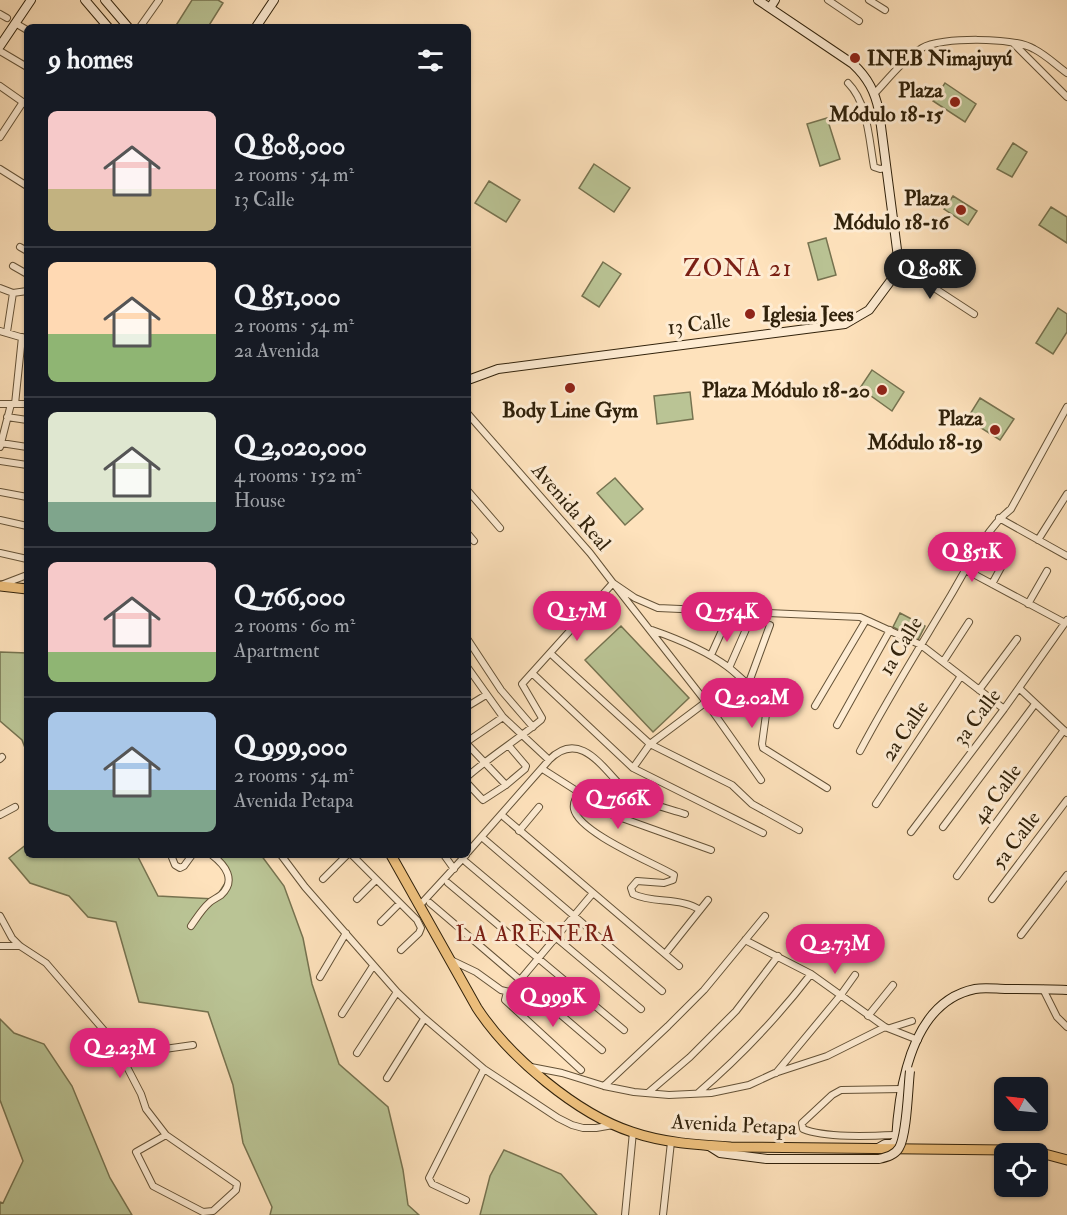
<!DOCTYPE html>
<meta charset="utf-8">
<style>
:root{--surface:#171b24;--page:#20242c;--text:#f1f3f6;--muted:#9ea1a6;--line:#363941;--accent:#db2777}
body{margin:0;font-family:"IM FELL Double Pica",serif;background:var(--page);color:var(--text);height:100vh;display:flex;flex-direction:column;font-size:22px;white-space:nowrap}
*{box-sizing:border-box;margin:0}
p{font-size:20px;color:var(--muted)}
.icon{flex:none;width:33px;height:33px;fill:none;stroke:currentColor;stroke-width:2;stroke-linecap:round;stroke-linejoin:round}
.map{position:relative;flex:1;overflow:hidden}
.side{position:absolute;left:24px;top:24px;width:447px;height:834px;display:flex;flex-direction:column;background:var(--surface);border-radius:9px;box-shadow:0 2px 4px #0004}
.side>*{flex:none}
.needle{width:39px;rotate:297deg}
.tools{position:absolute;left:994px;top:1077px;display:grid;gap:12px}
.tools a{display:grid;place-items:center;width:54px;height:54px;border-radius:9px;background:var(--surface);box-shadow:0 2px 4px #0004;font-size:30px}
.price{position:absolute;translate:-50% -51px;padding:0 14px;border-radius:21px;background:var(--accent);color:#fff;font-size:20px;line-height:39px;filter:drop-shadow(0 2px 3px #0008)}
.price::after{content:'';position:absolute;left:50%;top:36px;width:18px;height:14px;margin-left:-9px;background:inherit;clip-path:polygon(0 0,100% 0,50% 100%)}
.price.current{background:#222;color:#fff}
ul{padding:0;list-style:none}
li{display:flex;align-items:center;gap:18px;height:150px;padding:0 24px}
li+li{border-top:2px solid var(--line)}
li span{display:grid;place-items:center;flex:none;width:168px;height:120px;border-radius:9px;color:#555}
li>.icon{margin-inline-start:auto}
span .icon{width:72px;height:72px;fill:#fffc;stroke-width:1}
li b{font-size:26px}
h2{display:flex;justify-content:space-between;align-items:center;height:72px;padding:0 24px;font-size:26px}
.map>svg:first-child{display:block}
</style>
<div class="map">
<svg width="1067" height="1215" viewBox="0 0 1067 1215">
<rect width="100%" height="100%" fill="#fee2bc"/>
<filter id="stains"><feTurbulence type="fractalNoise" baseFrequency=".00333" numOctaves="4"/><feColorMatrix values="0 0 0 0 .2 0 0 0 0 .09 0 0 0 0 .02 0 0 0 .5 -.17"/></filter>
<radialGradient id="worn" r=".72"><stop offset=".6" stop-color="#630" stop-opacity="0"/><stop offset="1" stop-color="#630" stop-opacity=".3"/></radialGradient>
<path fill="#bac495" stroke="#767350" stroke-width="1.5" d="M 192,0 L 218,0 L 223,3 L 208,27 L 175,27 Z
M 945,83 L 976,104 L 965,122 L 933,101 Z
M 827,118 L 840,159 L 820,166 L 807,124 Z
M 1013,143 L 1027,152 L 1012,177 L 997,169 Z
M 594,164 L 630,188 L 614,212 L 579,188 Z
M 489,181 L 520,200 L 506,222 L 475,203 Z
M 953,196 L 977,211 L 968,225 L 944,209 Z
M 1051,207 L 1067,217 L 1067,243 L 1039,225 Z
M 826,238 L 836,275 L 818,280 L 808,243 Z
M 603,262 L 621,274 L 599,307 L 582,296 Z
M 1058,308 L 1067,314 L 1067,332 L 1053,354 L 1036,343 Z
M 872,370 L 904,392 L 892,411 L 860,388 Z
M 690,392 L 693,419 L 657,424 L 654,396 Z
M 980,398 L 1014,419 L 1000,440 L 967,419 Z
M 615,478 L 643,509 L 625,525 L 597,493 Z
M 900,613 L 925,626 L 918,640 L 893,627 Z
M 621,626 L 689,698 L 653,732 L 585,660 Z
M 0,652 L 27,653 L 27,753 L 22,740 L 0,721 Z
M 27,844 L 27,855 L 137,855 L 158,896 L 215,899 L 229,877 L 215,855 L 261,855 L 284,886 L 303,938 L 312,984 L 339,1064 L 388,1107 L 403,1170 L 408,1205 L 419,1215 L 270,1215 L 272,1207 L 243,1143 L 233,1085 L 208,1012 L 139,1002 L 116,922 L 88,917 L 69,896 L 30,883 L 9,858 Z
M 0,1019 L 14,1033 L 44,1044 L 72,1086 L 110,1178 L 132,1215 L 0,1215 L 0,1202 L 3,1203 L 23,1161 L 0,1100 Z
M 504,1150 L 561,1174 L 597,1215 L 480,1215 L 490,1176 Z"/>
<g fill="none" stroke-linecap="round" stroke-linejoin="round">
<g stroke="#645237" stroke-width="8">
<path id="street" d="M 828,0 L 859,21
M 869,0 L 885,10
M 0,14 L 7,18
M 15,23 L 27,30
M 140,27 L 159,0
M 1013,43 L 1067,97
M 0,51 L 27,67
M 848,83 C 868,103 869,140 874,167 L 880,169 L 886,168
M 0,86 L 27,105
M 875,93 C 889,78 904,59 922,48 C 940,37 1015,37 1034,49 C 1046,55 1056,65 1067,73
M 0,137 L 23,102
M 0,169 L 27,186
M 20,247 L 27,251
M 899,265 L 974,314
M 13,266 L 27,274
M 0,288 L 13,293 L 27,291
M 0,331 L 27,339
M 7,332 L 13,293
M 0,404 L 27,404
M 15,404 L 22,337
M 468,414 L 590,553 L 613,583 L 635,598 L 658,608 L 860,617 L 921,645 L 1004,709
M 7,417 L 27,420
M 1,443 L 27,447
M 0,447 L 11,404
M 0,461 L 27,465
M 468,491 L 500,528
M 0,492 L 27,497
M 999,518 L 1067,556
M 0,520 L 27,526
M 468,534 L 474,541
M 1038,540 L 1067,494
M 0,553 L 27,559
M 966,570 L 1065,623
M 992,584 L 1011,549
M 1,585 L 27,575
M 1028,604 L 1047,571
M 652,630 C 678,639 705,650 728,667 C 741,677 753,690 766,701 L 767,707 L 762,744 L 763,748 L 827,788
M 468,640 L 501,690 L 533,727
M 550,653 L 650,744 L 732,785 L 752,804 L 799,830
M 711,655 L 725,624
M 943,662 L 969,622
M 468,668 L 503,717 L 549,760
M 729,668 L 747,627
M 532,673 L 633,768 L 763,833
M 748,685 L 770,625
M 1019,688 L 1067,733
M 979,690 L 1017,639
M 468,706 L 486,695
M 815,706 L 866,620
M 837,725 L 890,630
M 468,741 L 503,717
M 468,745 L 506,785
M 860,751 C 888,698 920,647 951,595 C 967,568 986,528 1011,509 L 1067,407
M 0,759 L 2,757
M 633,768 L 650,744 L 706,702
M 544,770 L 580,793 L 605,812 L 711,850
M 468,776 C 491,756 517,740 541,720 L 542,718 L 522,684 L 613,583 L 706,702 L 761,780
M 468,784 L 483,800 L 506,785 L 525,769 L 526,766 L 509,746
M 632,795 L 580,793 C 576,797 573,803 574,809 C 579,833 654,863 674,875 L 673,880 L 664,883 L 637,881 L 631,888 L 633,894 C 654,904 681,897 700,910
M 876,804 L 961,676
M 0,815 L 15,807
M 504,817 L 679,966
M 943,827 L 1035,704
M 519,831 L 539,807
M 911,832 L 1004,709 L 1067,620
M 484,839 L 662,991
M 468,852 L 549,760 C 583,725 608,778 631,795 C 644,803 670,809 685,814
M 171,855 L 175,865 L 180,868 L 184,866 L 192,855
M 281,855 L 305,887 L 397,992 L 422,1016 L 484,1069 L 558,1118 L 572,1125 L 583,1128 L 596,1128 L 613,1125
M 352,855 L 417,920 L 421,928 L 419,933 L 401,950
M 444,855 L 454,869
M 466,862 L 641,1009
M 957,876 L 1064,730
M 323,879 L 347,855
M 448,883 L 624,1030
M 357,899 L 376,880
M 992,899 L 1067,800
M 430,903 L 602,1050
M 420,905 L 466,855
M 0,916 L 12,938 L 20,946 L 46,963 L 114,1042 L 141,1094 L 146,1109 L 166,1135 L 237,1184 L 236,1190 L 213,1211 L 203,1212 L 153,1186 L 136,1152 L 166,1135
M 381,922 L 400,903
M 191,926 C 196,919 202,909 209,903 C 212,900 217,898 221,895 C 237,880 225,865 212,855
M 1021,935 L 1067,875
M 745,940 L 811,974 L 885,1027 L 918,1040
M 0,946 L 20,946
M 665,954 L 708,900
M 451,960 L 476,972 L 501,990 L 510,992 L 593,893
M 320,977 L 346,933
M 1043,989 L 1057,1017 L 1067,1027
M 507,992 L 505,1000 L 581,1070
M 342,1014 L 373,966
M 868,1016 L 893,985
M 890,1028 L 912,1021
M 357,1053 L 397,992
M 122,1055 L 193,1045
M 531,1067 L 562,1073 L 604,1086 L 634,1092 L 669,1095 L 711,1093 L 749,1085 L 775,1073 L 827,1056 L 885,1027
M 776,1073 L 840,996 L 855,975
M 387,1078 L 424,1019
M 604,1086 L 668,1026 L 704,990 L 765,916
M 649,1092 L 690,1057 L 736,1011 L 778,956
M 698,1093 C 740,1057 777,1018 811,974
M 896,1135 C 871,1136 825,1138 803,1129 L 802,1123 L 832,1095 L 841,1090 L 902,1089
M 466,1200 L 432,1184 L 429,1178 L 484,1069
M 625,1215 L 633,1132
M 663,1215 L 671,1142"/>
</g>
<g stroke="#31220b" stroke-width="10">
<path id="secondary" d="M 85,0 L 108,27
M 105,0 L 128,27
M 770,8 L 775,0
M 256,27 L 274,0
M 0,46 L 31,0
M 468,380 L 498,369 L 845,324 L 869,310 L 892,279 L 899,265 L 879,111 C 875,92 868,78 853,64 L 758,0
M 709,1146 L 720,1153 L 767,1159
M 878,1148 L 885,1144 L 892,1144 L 896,1140 C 899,1087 911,1002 975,989 C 985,987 997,989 1007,989 C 1027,989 1047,989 1067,990"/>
</g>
<g stroke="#31220b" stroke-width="11">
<path id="primary" d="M 0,586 L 27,589
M 391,855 L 477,1008 C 509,1057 577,1114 632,1132 C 664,1143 698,1145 731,1147 L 1007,1150 L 1041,1153 L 1067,1160"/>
</g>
<use href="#street" stroke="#feecd3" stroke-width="6"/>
<use href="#secondary" stroke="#feecd3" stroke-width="8"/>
<use href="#primary" stroke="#efc17e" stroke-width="9"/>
<g stroke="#31220b" stroke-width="10" stroke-linecap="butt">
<path id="secondary-bridge" d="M 767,1159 L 879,1159 C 887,1157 895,1155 899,1148 C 907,1135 908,1088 910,1071"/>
</g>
<use href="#secondary-bridge" stroke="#feecd3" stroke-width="8"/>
</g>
<g fill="#8f2418" stroke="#feecd3" stroke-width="2">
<circle cx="855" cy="58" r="6"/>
<circle cx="955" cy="102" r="6"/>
<circle cx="961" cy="210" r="6"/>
<circle cx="750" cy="314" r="6"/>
<circle cx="570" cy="388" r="6"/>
<circle cx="882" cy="390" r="6"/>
<circle cx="995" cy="430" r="6"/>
</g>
<g text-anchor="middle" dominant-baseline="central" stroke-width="6" stroke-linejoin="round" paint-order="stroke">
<g font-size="21" font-weight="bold" fill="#31220b" stroke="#feecd3" text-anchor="end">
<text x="867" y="58" text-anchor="start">INEB Nimajuyú</text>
<text x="943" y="90">Plaza<tspan x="943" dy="24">Módulo 18-15</tspan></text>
<text x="949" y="198">Plaza<tspan x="949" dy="24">Módulo 18-16</tspan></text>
<text x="762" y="314" text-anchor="start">Iglesia Jees</text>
<text x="870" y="390">Plaza Módulo 18-20</text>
<text x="570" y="410" text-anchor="middle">Body Line Gym</text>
<text x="983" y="418">Plaza<tspan x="983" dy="24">Módulo 18-19</tspan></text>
</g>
<g font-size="21" fill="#31220b" stroke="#feecd3">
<text transform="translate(699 324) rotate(-7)">13 Calle</text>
<text transform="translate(571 507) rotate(49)">Avenida Real</text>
<text transform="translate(901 646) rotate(-59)">1a Calle</text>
<text transform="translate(977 717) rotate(-53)">3a Calle</text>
<text transform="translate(905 731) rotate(-56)">2a Calle</text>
<text transform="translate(997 794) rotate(-54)">4a Calle</text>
<text transform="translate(1016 840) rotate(-53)">5a Calle</text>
<text transform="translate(734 1125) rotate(3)">Avenida Petapa</text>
</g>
<g font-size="22" letter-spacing="1.5" fill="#7a1f14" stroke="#feecd3">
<text x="536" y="934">LA ARENERA</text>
</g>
<g font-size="24" letter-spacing="1.5" fill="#7a1f14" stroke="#feecd3">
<text x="738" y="268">ZONA 21</text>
</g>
</g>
<rect width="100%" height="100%" filter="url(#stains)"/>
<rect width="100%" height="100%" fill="url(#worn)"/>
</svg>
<div class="tools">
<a><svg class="needle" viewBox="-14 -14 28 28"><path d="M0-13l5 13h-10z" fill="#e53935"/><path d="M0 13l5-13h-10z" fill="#9ea1a6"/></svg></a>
<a><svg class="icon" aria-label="locate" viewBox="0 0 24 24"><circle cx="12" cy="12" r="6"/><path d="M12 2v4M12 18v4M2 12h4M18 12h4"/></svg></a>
</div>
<b class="price current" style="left:930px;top:300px">Q 808K</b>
<b class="price" style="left:972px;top:583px">Q 851K</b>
<b class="price" style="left:577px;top:642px">Q 1.7M</b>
<b class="price" style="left:727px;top:643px">Q 754K</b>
<b class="price" style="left:752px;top:729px">Q 2.02M</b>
<b class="price" style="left:618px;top:830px">Q 766K</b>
<b class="price" style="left:835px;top:975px">Q 2.73M</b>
<b class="price" style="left:553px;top:1028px">Q 999K</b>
<b class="price" style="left:120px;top:1079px">Q 2.23M</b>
<section class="side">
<h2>9 homes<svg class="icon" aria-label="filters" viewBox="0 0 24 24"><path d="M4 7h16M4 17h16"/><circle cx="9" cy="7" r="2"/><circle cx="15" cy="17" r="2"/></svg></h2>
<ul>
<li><span style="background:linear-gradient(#f6c9c9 65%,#c2b280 0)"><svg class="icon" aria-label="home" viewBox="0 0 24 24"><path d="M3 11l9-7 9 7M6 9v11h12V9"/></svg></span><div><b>Q 808,000</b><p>2 rooms · 54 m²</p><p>13 Calle</p></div></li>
<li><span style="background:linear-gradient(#ffd9b3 60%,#8fb573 0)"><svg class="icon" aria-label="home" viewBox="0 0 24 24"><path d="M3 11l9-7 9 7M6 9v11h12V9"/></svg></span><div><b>Q 851,000</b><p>2 rooms · 54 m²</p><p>2a Avenida</p></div></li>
<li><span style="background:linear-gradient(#dfe7d0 75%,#7fa58c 0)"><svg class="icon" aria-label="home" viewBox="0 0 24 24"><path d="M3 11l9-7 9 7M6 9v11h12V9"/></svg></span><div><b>Q 2,020,000</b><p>4 rooms · 152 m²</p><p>House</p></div></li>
<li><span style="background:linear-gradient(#f6c9c9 75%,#8fb573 0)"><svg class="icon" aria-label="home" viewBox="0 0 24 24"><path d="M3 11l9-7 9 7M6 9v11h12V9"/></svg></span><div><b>Q 766,000</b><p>2 rooms · 60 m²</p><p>Apartment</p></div></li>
<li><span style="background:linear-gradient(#a9c7e8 65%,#7fa58c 0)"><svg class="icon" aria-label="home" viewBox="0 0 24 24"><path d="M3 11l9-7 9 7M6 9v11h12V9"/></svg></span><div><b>Q 999,000</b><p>2 rooms · 54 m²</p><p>Avenida Petapa</p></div></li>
</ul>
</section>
</div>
